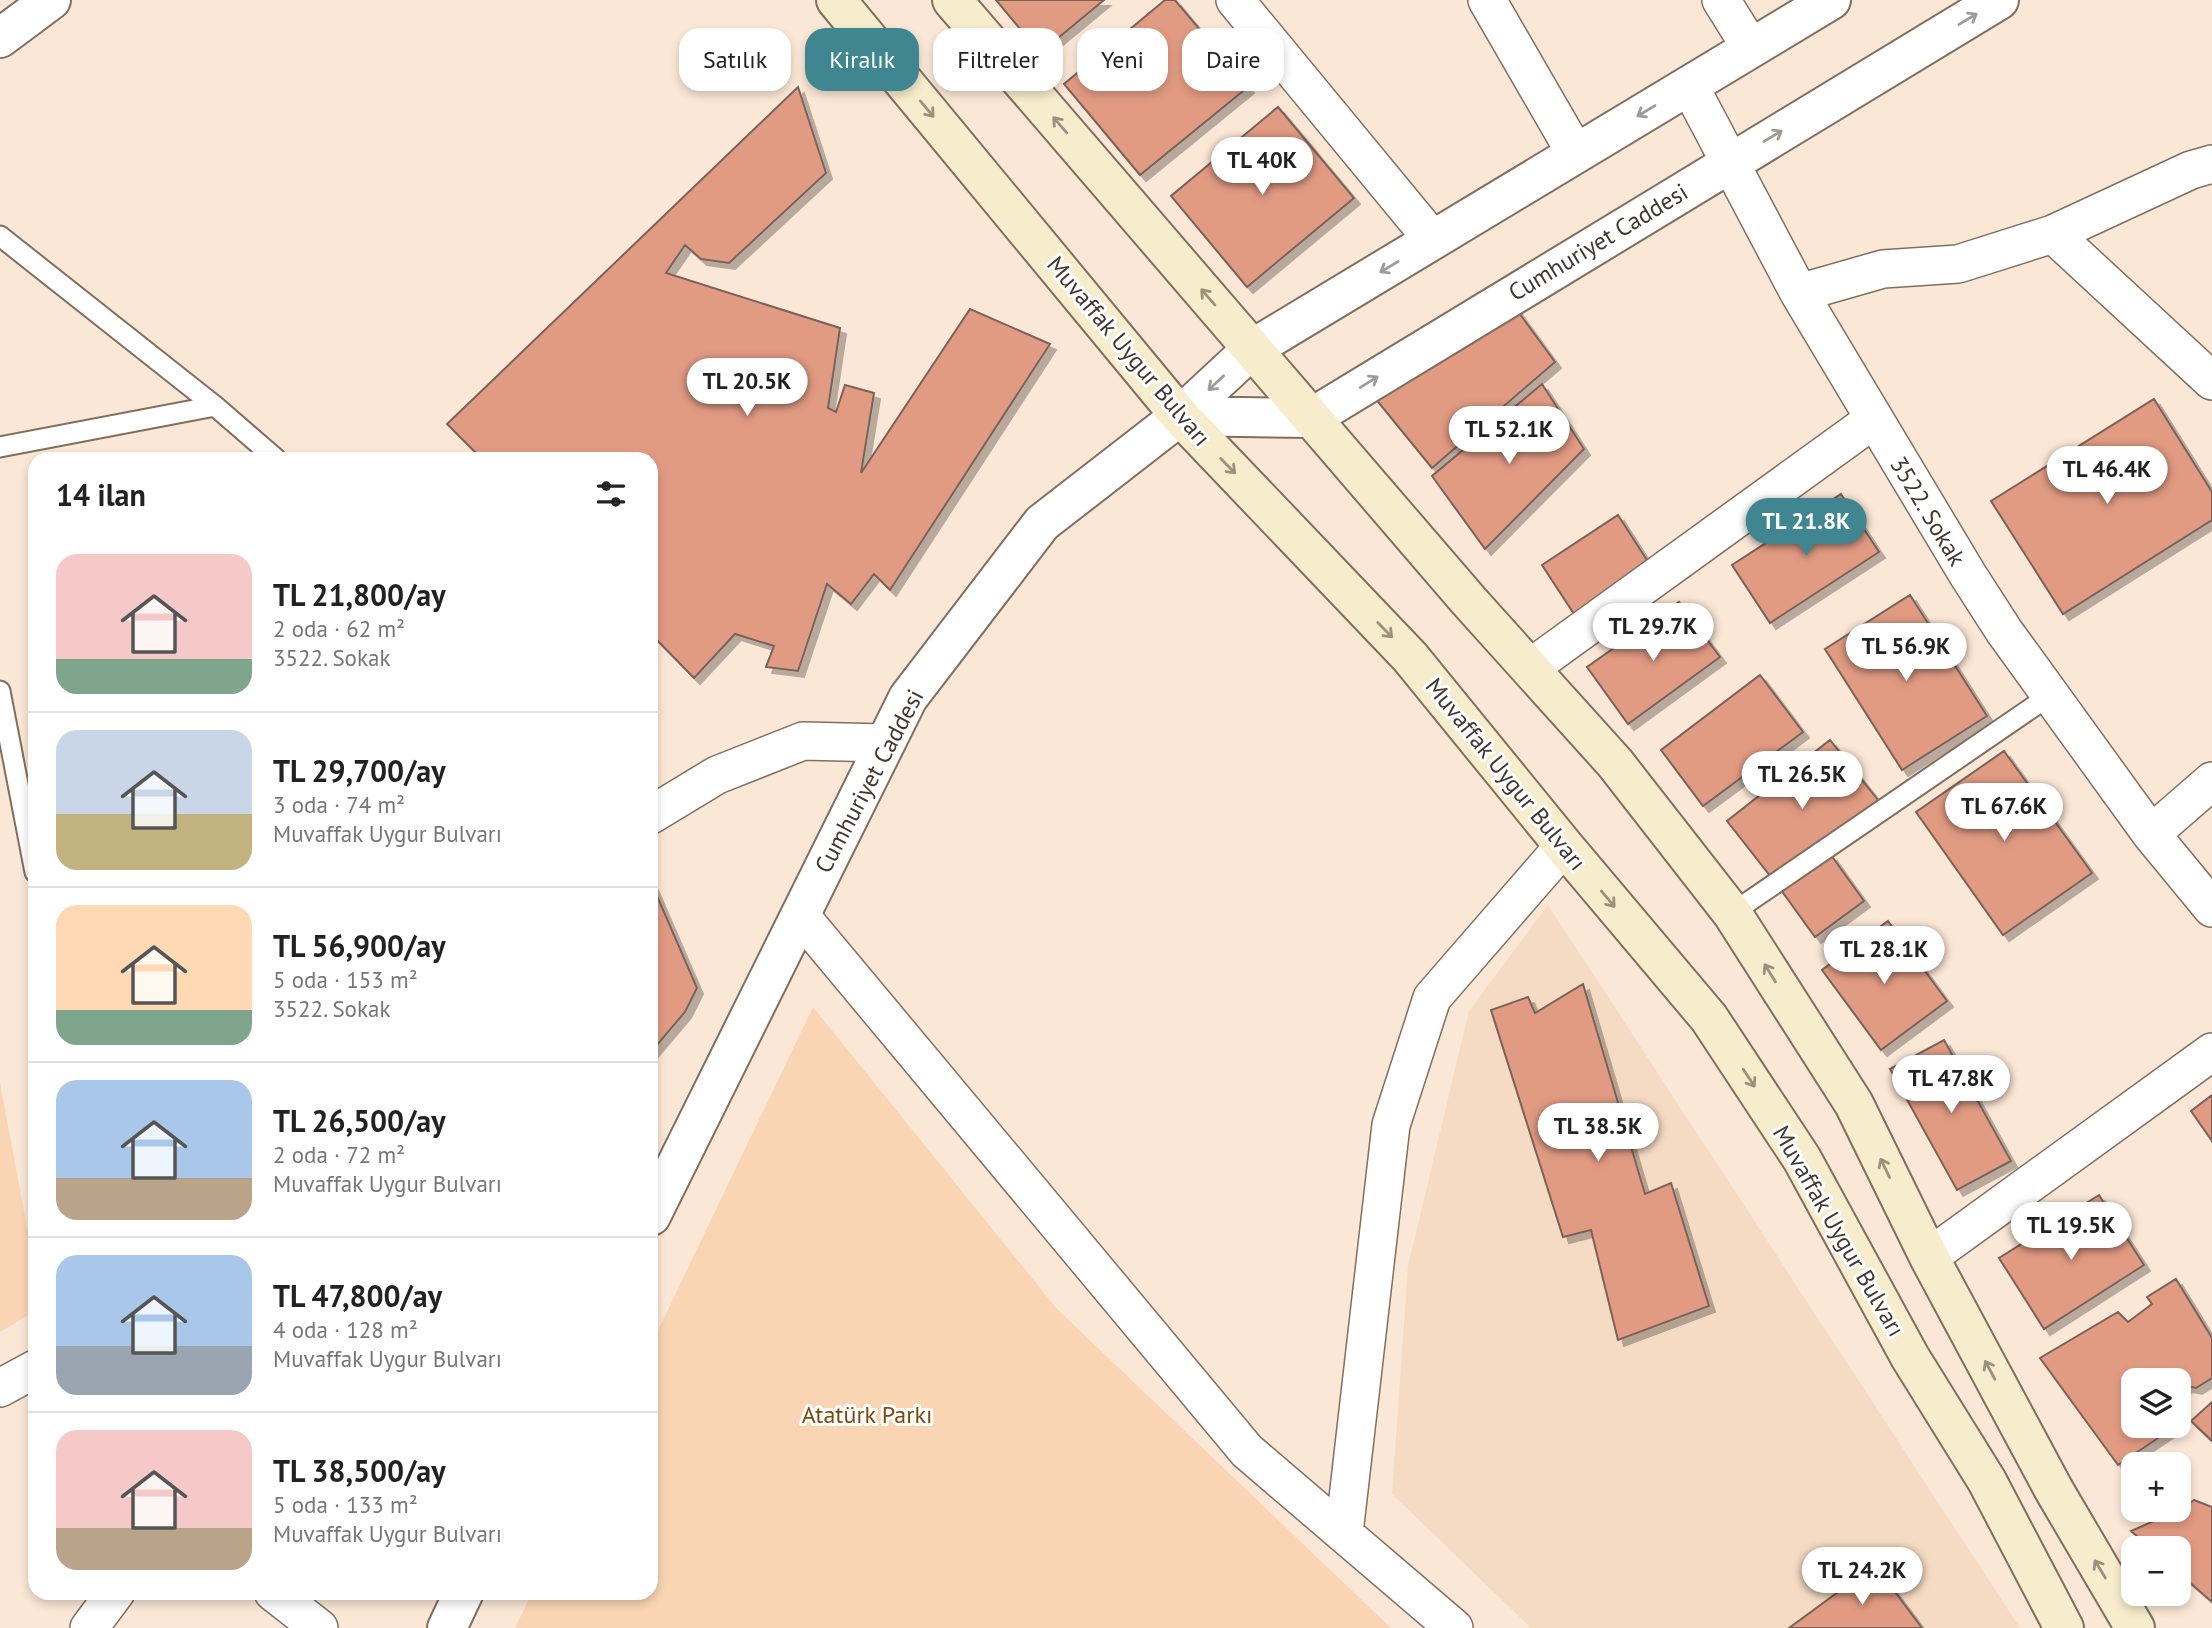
<!DOCTYPE html>
<html lang="tr">
<meta charset="utf-8">
<style>
:root{--surface:#fff;--page:#f2f2f2;--text:#222;--muted:#767676;--line:#e0e0e0;--accent:#3f8690}
body{margin:0;font-family:"PT Sans",sans-serif;background:var(--page);color:var(--text);height:100vh;display:flex;flex-direction:column;font-size:26px;white-space:nowrap}
*{box-sizing:border-box;margin:0}
p{font-size:23px;color:var(--muted)}
.icon{flex:none;width:38px;height:38px;fill:none;stroke:currentColor;stroke-width:2;stroke-linecap:round;stroke-linejoin:round}
.map{position:relative;flex:1;overflow:hidden}
.details{position:absolute;left:28px;top:452px;width:630px;height:1148px;display:flex;flex-direction:column;background:var(--surface);border-radius:21px;box-shadow:0 4px 10px #0003}
.details>*{flex:none}
.banner{position:absolute;left:679px;top:28px;width:665px;height:63px;display:flex;gap:14px}
.controls{position:absolute;left:2121px;top:1368px;display:grid;gap:14px}
.controls a{display:grid;place-items:center;width:70px;height:70px;border-radius:14px;background:var(--surface);box-shadow:0 4px 10px #0003;font-size:35px}
.price{position:absolute;translate:-50% -60px;padding:0 16px;border-radius:24px;background:#fff;color:#222;font-size:23px;line-height:46px;filter:drop-shadow(0 2px 4px #0008)}
.price::after{content:'';position:absolute;left:50%;top:42px;width:21px;height:16px;margin-left:-10px;background:inherit;clip-path:polygon(0 0,100% 0,50% 100%)}
.price.on{background:var(--accent);color:#fff}
ul{padding:0;list-style:none}
li{display:flex;align-items:center;gap:21px;height:175px;padding:0 28px}
li+li{border-top:2px solid var(--line)}
li span{display:grid;place-items:center;flex:none;width:196px;height:140px;border-radius:21px;color:#555}
li>.icon{margin-inline-start:auto}
span .icon{width:84px;height:84px;fill:#fffc;stroke-width:1}
li b{font-size:30px}
h2{display:flex;justify-content:space-between;align-items:center;height:84px;padding:0 28px;font-size:30px}
.tag{padding:0 24px;border-radius:21px;background:var(--surface);box-shadow:0 4px 10px #0003;font-size:24px;line-height:63px}
.tag.on{background:var(--accent);color:#fff}
.map>svg:first-child{display:block}
</style>
<div class="map">
<svg width="2212" height="1628" viewBox="0 0 2212 1628">
<defs>
<filter id="shadow"><feDropShadow dx="6" dy="6" stdDeviation="0" flood-color="#0004"/></filter>
</defs>
<rect width="100%" height="100%" fill="#fbe7d5"/>
<path fill="#f5dbc3" d="M 1548,905 L 2020,1628 L 1531,1628 L 1392,1494 L 1408,1266 L 1469,1011 Z"/>
<path fill="#fad5b4" d="M 813,1007 L 1057,1309 L 1391,1628 L 515,1628 L 532,1593 L 651,1592 L 651,1345 Z
M 0,1083 L 35,1270 L 35,1311 L 0,1332 Z"/>
<path fill="#e29b83" stroke="#7a625a" stroke-width="2" filter="url(#shadow)" d="M 996,0 L 1104,0 L 1040,53 Z
M 1165,0 L 1175,0 L 1248,87 L 1140,175 L 1064,84 Z
M 798,87 L 826,173 L 729,263 L 701,259 L 685,245 L 666,273 L 840,328 L 828,408 L 836,412 L 845,385 L 874,393 L 861,473 L 970,309 L 1050,344 L 890,590 L 874,574 L 851,604 L 827,584 L 798,671 L 766,667 L 774,646 L 735,634 L 694,678 L 651,634 L 651,458 L 481,458 L 447,424 Z
M 1278,107 L 1354,198 L 1247,287 L 1171,196 Z
M 1514,306 L 1555,362 L 1432,468 L 1374,397 Z
M 1542,384 L 1584,449 L 1485,549 L 1432,476 Z
M 2154,399 L 2212,492 L 2212,520 L 2063,614 L 1991,501 Z
M 1841,494 L 1879,552 L 1770,623 L 1732,565 Z
M 1618,515 L 1652,568 L 1576,617 L 1542,565 Z
M 1910,595 L 1987,716 L 1902,770 L 1825,649 Z
M 1679,602 L 1720,657 L 1628,724 L 1587,667 Z
M 1760,675 L 1803,732 L 1703,806 L 1661,750 Z
M 1830,740 L 1878,800 L 1775,882 L 1727,821 Z
M 2004,751 L 2092,873 L 2003,935 L 1916,812 Z
M 1831,855 L 1864,901 L 1815,937 L 1781,890 Z
M 651,882 L 697,988 L 685,1012 L 651,1052 Z
M 1888,921 L 1947,1001 L 1881,1050 L 1822,970 Z
M 1583,984 L 1645,1194 L 1671,1183 L 1709,1306 L 1618,1340 L 1591,1230 L 1563,1237 L 1491,1010 L 1528,997 L 1535,1013 Z
M 1944,1040 L 2011,1161 L 1957,1190 L 1890,1069 Z
M 2212,1095 L 2212,1141 L 2191,1111 Z
M 2099,1195 L 2144,1265 L 2044,1329 L 1999,1258 Z
M 2176,1279 L 2212,1338 L 2212,1378 L 2196,1388 L 2187,1386 L 2179,1391 L 2179,1381 L 2133,1381 L 2133,1426 L 2176,1426 L 2118,1465 L 2040,1358 L 2118,1312 L 2128,1322 L 2152,1304 L 2147,1297 Z
M 2212,1402 L 2212,1441 L 2191,1421 Z
M 2194,1500 L 2212,1507 L 2212,1602 L 2179,1573 L 2179,1549 L 2152,1549 L 2131,1531 L 2179,1510 Z
M 1875,1565 L 1922,1628 L 1789,1628 Z"/>
<g fill="none" stroke-linecap="round" stroke-linejoin="round">
<g stroke="#806f5f" stroke-width="23">
<path id="service" d="M 0,236 L 215,406 L 275,458
M 0,447 L 215,406
M 0,691 L 35,872
M 1732,913 L 2052,694"/>
</g>
<g stroke="#806f5f" stroke-width="40">
<path id="minor" d="M 1235,0 L 1433,240
M 1487,0 L 1576,154
M 1721,0 L 1751,48
M 1689,85 L 1799,293 L 1968,575 L 2004,631 L 2151,834 L 2212,908
M 2053,234 L 2212,381
M 1799,293 L 1883,269 L 1958,264 L 2053,234 L 2191,170 L 2212,164
M 1530,668 L 1873,420
M 651,815 L 717,775 L 803,741 L 885,743
M 2151,834 L 2212,781
M 800,915 L 1247,1451 L 1454,1628
M 1929,1257 L 2212,1052
M 0,1388 L 35,1369
M 1344,1533 L 1391,1125 L 1432,998 L 1564,846
M 273,1592 L 319,1628
M 89,1628 L 116,1592"/>
</g>
<g stroke="#806f5f" stroke-width="42">
<path id="tertiary" d="M 0,38 L 51,0
M 1180,416 L 1311,418 L 1999,0
M 651,1216 L 908,698 L 1042,523 L 1180,416 L 1252,349 L 1831,0
M 447,1628 L 464,1592"/>
</g>
<g stroke="#806f5f" stroke-width="42">
<path id="secondary" d="M 836,0 L 1180,416 L 1410,657 L 1564,846 L 1709,1018 L 1802,1159 L 1910,1357 L 1987,1481 L 2064,1628
M 952,0 L 1469,601 L 1615,763 L 1732,913 L 1854,1104 L 1929,1257 L 2054,1490 L 2135,1628"/>
</g>
<use href="#service" stroke="#fff" stroke-width="19"/>
<use href="#minor" stroke="#fff" stroke-width="37"/>
<use href="#tertiary" stroke="#fff" stroke-width="38"/>
<use href="#secondary" stroke="#f7eccb" stroke-width="38"/>
</g>
<defs><path id="oneway-shaft" d="M-6 0H5M1.5-3L5.5 0L1.5 3" fill="none" stroke-width="1.6" stroke-linecap="round" stroke-linejoin="round" transform="scale(1.75)"/></defs>
<g stroke="#9f9b98">
<use href="#oneway-shaft" transform="translate(1968 19) rotate(-31)"/>
<use href="#oneway-shaft" transform="translate(1646 111) rotate(149)"/>
<use href="#oneway-shaft" transform="translate(1773 136) rotate(-31)"/>
<use href="#oneway-shaft" transform="translate(1389 267) rotate(149)"/>
<use href="#oneway-shaft" transform="translate(1369 382) rotate(-32)"/>
<use href="#oneway-shaft" transform="translate(1216 383) rotate(137)"/>
</g>
<g stroke="#9b927e">
<use href="#oneway-shaft" transform="translate(927 109) rotate(50)"/>
<use href="#oneway-shaft" transform="translate(1060 125) rotate(-131)"/>
<use href="#oneway-shaft" transform="translate(1208 297) rotate(-131)"/>
<use href="#oneway-shaft" transform="translate(1228 466) rotate(46)"/>
<use href="#oneway-shaft" transform="translate(1385 630) rotate(46)"/>
<use href="#oneway-shaft" transform="translate(1608 899) rotate(50)"/>
<use href="#oneway-shaft" transform="translate(1770 973) rotate(-122)"/>
<use href="#oneway-shaft" transform="translate(1749 1078) rotate(57)"/>
<use href="#oneway-shaft" transform="translate(1885 1168) rotate(-116)"/>
<use href="#oneway-shaft" transform="translate(1990 1370) rotate(-118)"/>
<use href="#oneway-shaft" transform="translate(2100 1569) rotate(-121)"/>
</g>
<g text-anchor="middle" dominant-baseline="central" stroke-width="6" stroke-linejoin="round" paint-order="stroke">
<g font-size="24" fill="#3f3730" stroke="#fff">
<text transform="translate(1598 242) rotate(-31)">Cumhuriyet Caddesi</text>
<text transform="translate(1129 351) rotate(50)">Muvaffak Uygur Bulvarı</text>
<text transform="translate(1928 511) rotate(59)">3522. Sokak</text>
<text transform="translate(1506 774) rotate(51)">Muvaffak Uygur Bulvarı</text>
<text transform="translate(869 781) rotate(-62)">Cumhuriyet Caddesi</text>
<text transform="translate(1839 1231) rotate(60)">Muvaffak Uygur Bulvarı</text>
</g>
<g font-size="24" fill="#7c490b" stroke="#fff">
<text x="867" y="1414">Atatürk Parkı</text>
</g>
</g>
</svg>
<div class="controls">
<a><svg class="icon" aria-label="layers" viewBox="0 0 24 24"><path d="M12 4l9 5-9 5-9-5zM3 14l9 5 9-5"/></svg></a>
<a>+</a>
<a>−</a>
</div>
<b class="price" style="left:1262px;top:197px">TL 40K</b>
<b class="price" style="left:747px;top:418px">TL 20.5K</b>
<b class="price" style="left:1509px;top:466px">TL 52.1K</b>
<b class="price" style="left:2107px;top:506px">TL 46.4K</b>
<b class="price on" style="left:1806px;top:558px">TL 21.8K</b>
<b class="price" style="left:1653px;top:663px">TL 29.7K</b>
<b class="price" style="left:1906px;top:683px">TL 56.9K</b>
<b class="price" style="left:1802px;top:811px">TL 26.5K</b>
<b class="price" style="left:2004px;top:843px">TL 67.6K</b>
<b class="price" style="left:1884px;top:986px">TL 28.1K</b>
<b class="price" style="left:1951px;top:1115px">TL 47.8K</b>
<b class="price" style="left:1598px;top:1163px">TL 38.5K</b>
<b class="price" style="left:2071px;top:1262px">TL 19.5K</b>
<b class="price" style="left:1862px;top:1607px">TL 24.2K</b>
<div class="banner">
<a class="tag">Satılık</a>
<a class="tag on">Kiralık</a>
<a class="tag">Filtreler</a>
<a class="tag">Yeni</a>
<a class="tag">Daire</a>
</div>
<section class="details">
<h2>14 ilan<svg class="icon" aria-label="filters" viewBox="0 0 24 24"><path d="M4 7h16M4 17h16"/><circle cx="9" cy="7" r="2"/><circle cx="15" cy="17" r="2"/></svg></h2>
<ul>
<li><span style="background:linear-gradient(#f6c9c9 75%,#7fa58c 0)"><svg class="icon" aria-label="home" viewBox="0 0 24 24"><path d="M3 11l9-7 9 7M6 9v11h12V9"/></svg></span><div><b>TL 21,800/ay</b><p>2 oda · 62 m²</p><p>3522. Sokak</p></div></li>
<li><span style="background:linear-gradient(#c9d6e8 60%,#c2b280 0)"><svg class="icon" aria-label="home" viewBox="0 0 24 24"><path d="M3 11l9-7 9 7M6 9v11h12V9"/></svg></span><div><b>TL 29,700/ay</b><p>3 oda · 74 m²</p><p>Muvaffak Uygur Bulvarı</p></div></li>
<li><span style="background:linear-gradient(#ffd9b3 75%,#7fa58c 0)"><svg class="icon" aria-label="home" viewBox="0 0 24 24"><path d="M3 11l9-7 9 7M6 9v11h12V9"/></svg></span><div><b>TL 56,900/ay</b><p>5 oda · 153 m²</p><p>3522. Sokak</p></div></li>
<li><span style="background:linear-gradient(#a9c7e8 70%,#b9a48a 0)"><svg class="icon" aria-label="home" viewBox="0 0 24 24"><path d="M3 11l9-7 9 7M6 9v11h12V9"/></svg></span><div><b>TL 26,500/ay</b><p>2 oda · 72 m²</p><p>Muvaffak Uygur Bulvarı</p></div></li>
<li><span style="background:linear-gradient(#a9c7e8 65%,#9aa5b1 0)"><svg class="icon" aria-label="home" viewBox="0 0 24 24"><path d="M3 11l9-7 9 7M6 9v11h12V9"/></svg></span><div><b>TL 47,800/ay</b><p>4 oda · 128 m²</p><p>Muvaffak Uygur Bulvarı</p></div></li>
<li><span style="background:linear-gradient(#f6c9c9 70%,#b9a48a 0)"><svg class="icon" aria-label="home" viewBox="0 0 24 24"><path d="M3 11l9-7 9 7M6 9v11h12V9"/></svg></span><div><b>TL 38,500/ay</b><p>5 oda · 133 m²</p><p>Muvaffak Uygur Bulvarı</p></div></li>
</ul>
</section>
</div>
